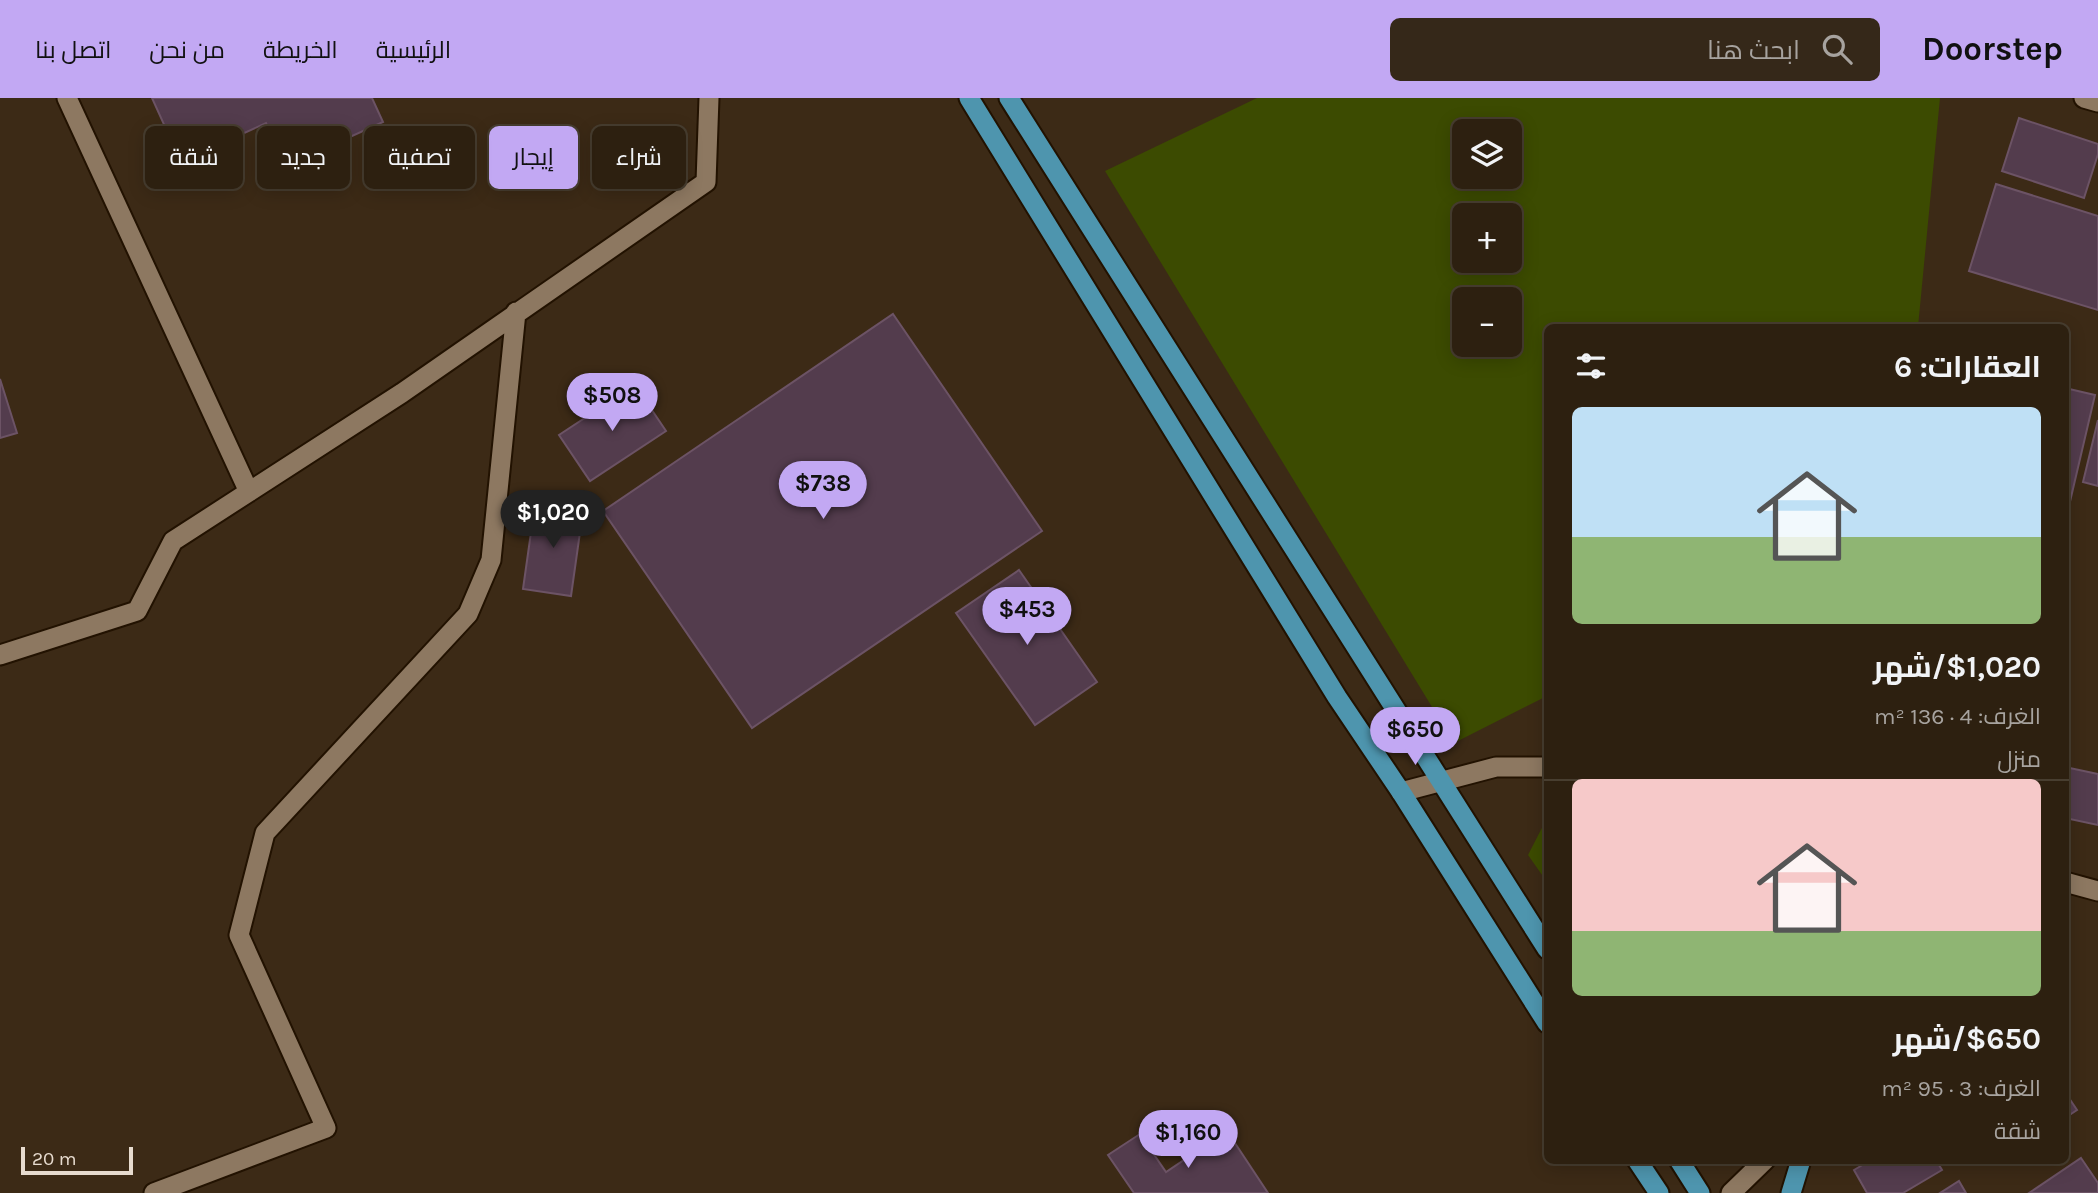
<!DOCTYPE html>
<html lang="ar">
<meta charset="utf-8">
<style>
:root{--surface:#2d2010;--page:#352819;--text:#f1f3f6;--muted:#a7a39f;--line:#483e30;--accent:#c2a8f3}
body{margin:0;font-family:Karla,Cairo,sans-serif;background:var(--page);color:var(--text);direction:rtl;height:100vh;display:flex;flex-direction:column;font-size:26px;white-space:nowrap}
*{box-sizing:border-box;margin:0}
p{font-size:23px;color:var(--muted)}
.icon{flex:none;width:38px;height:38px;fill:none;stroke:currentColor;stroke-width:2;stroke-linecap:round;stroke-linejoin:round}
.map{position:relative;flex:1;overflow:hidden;direction:ltr}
.drawer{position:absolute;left:1544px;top:226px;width:525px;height:840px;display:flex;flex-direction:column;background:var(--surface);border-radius:10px;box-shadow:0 4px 18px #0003,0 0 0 2px var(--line);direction:rtl}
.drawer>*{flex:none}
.banner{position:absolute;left:21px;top:28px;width:665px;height:63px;direction:rtl;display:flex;gap:14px}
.buttons{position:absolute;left:1452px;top:21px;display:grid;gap:14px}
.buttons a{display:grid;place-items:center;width:70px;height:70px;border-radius:10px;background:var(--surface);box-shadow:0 4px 18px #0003,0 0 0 2px var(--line);font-size:35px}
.scale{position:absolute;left:21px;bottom:18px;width:112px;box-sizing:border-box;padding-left:7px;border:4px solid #e7dbcf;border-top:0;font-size:19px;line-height:24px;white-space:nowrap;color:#e7dbcf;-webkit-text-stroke:5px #3c2a16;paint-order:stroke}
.price{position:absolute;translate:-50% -60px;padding:0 16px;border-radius:24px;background:var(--accent);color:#111;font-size:23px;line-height:46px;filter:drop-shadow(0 2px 4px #0008)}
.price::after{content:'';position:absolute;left:50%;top:42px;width:21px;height:16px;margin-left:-10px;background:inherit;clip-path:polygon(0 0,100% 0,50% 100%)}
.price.current{background:#222;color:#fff}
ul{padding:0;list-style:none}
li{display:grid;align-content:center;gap:14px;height:371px;padding:0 28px}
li+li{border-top:2px solid var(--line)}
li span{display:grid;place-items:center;height:217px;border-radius:10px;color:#555}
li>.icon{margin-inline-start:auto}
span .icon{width:126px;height:126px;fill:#fffc;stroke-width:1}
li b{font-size:30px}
h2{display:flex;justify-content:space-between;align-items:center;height:84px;padding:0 28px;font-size:30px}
.pill{padding:0 24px;border-radius:10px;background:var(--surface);box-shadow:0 4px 18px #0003,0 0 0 2px var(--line);font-size:24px;line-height:63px}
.pill.current{background:var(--accent);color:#111}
header{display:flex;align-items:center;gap:42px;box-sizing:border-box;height:98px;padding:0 35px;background:var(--accent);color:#111}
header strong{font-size:33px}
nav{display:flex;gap:38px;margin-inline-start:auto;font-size:24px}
.search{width:490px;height:63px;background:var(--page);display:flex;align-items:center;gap:18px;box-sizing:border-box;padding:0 24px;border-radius:10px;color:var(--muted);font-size:26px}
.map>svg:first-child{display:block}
</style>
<header>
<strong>Doorstep</strong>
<div class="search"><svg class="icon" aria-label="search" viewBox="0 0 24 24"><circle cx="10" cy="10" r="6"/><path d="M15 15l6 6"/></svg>ابحث هنا</div>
<nav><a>الرئيسية</a><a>الخريطة</a><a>من نحن</a><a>اتصل بنا</a></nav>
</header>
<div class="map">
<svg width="2098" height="1095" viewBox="0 0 2098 1095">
<rect width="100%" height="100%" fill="#3c2a16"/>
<path fill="#3c4b01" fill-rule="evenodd" d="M 1257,0 L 1940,0 L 1918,229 L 1547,229 L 1547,598 L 1454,645 L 1105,73 ZM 1465,33 L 1510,33 L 1510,79 L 1465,79 ZM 1465,117 L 1510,117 L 1510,163 L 1465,163 ZM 1465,201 L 1510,201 L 1510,247 L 1465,247 Z
M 1547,720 L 1547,784 L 1528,757 Z"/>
<path fill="#533c4d" stroke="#6c5365" stroke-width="2" d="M 152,0 L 372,0 L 383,24 L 286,68 L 266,25 L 181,64 Z
M 2019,20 L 2098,46 L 2098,56 L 2084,100 L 2002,73 Z
M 1996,86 L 2098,118 L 2098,212 L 1969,173 Z
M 893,216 L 1042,433 L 752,630 L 603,413 Z
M 0,281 L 17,335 L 0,340 Z
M 635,287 L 666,333 L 590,383 L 559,337 Z
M 2065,290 L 2095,297 L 2065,425 Z
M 2098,322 L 2098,388 L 2083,384 Z
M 535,406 L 583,413 L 571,498 L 523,491 Z
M 1019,472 L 1097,584 L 1035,627 L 956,515 Z
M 2065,669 L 2098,676 L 2098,727 L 2065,720 Z
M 2065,994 L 2077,1012 L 2065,1020 Z
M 1227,1033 L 1268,1095 L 1134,1095 L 1108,1057 L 1140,1036 L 1166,1074 Z
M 2081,1060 L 2098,1085 L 2098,1095 L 2029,1095 Z
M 1871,1062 L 1936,1062 L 1942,1072 L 1903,1095 L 1867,1095 L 1854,1072 Z
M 1959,1083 L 1966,1095 L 1940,1095 Z"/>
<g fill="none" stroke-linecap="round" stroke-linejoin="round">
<g stroke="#221201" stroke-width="23">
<path id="service" d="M 67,0 L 249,394
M 0,557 L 137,513 L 173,443 L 402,295 L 706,84 L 709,0
M 154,1095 L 326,1030 L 239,837 L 265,735 L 468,516 L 491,462 L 516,214"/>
</g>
<g stroke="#221201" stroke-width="23">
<path id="minor" d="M 2084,0 L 2098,4"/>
</g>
<g stroke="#221201" stroke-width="23">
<path id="tertiary" d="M 1401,694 L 1496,669 L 1547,669
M 2065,784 L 2098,793
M 1731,1095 L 1765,1062"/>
</g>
<g stroke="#221201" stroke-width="23">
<path id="trunk" d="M 969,0 L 1337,599 L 1401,694 L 1547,925
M 1009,0 L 1547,851
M 1637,1062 L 1659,1095
M 1679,1062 L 1700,1095
M 1791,1095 L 1801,1062"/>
</g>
<use href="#service" stroke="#8d7861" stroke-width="19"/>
<use href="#minor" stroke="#8d7861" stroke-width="19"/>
<use href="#tertiary" stroke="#8d7861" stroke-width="19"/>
<use href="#trunk" stroke="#4e95ae" stroke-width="19"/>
</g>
</svg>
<div class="buttons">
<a><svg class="icon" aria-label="layers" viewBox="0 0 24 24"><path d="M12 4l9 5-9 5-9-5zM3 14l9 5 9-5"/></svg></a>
<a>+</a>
<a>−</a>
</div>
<div class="scale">20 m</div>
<b class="price" style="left:612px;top:335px">$508</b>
<b class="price" style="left:823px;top:423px">$738</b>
<b class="price current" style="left:553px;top:452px">$1,020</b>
<b class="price" style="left:1027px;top:549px">$453</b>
<b class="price" style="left:1415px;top:669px">$650</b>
<b class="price" style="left:1188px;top:1072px">$1,160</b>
<div class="banner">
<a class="pill">شراء</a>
<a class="pill current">إيجار</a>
<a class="pill">تصفية</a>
<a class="pill">جديد</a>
<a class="pill">شقة</a>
</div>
<section class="drawer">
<h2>العقارات: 6<svg class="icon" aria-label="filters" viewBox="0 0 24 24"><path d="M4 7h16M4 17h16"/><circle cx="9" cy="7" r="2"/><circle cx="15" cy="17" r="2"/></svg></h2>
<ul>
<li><span style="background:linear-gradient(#bfe0f5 60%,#8fb573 0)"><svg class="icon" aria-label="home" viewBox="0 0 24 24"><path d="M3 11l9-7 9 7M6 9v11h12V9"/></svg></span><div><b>$1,020/شهر</b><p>الغرف: 4 · 136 m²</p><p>منزل</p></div></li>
<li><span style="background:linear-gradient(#f6c9c9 70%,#8fb573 0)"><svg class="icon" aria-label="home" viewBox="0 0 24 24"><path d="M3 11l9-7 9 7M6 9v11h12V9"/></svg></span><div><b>$650/شهر</b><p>الغرف: 3 · 95 m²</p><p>شقة</p></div></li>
</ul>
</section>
</div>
